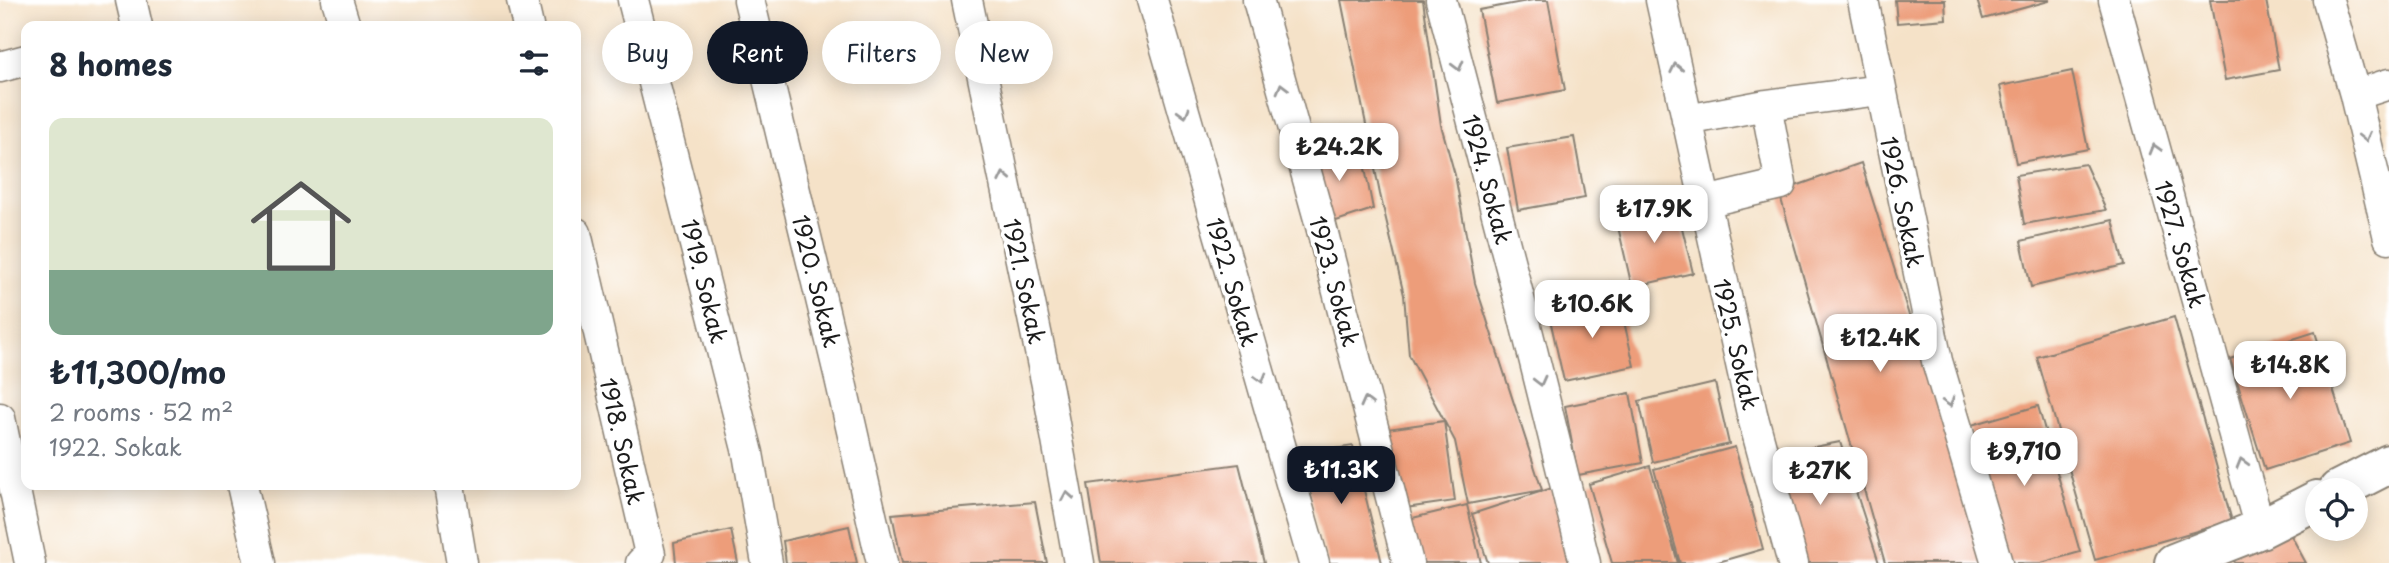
<!DOCTYPE html>
<meta charset="utf-8">
<style>
:root{--surface:#fff;--page:#f2f2f3;--text:#1f2937;--muted:#747a83;--line:#e0e1e3;--accent:#111827}
body{margin:0;font-family:"Playpen Sans",sans-serif;background:var(--page);color:var(--text);height:100vh;display:flex;flex-direction:column;font-size:26px;white-space:nowrap}
*{box-sizing:border-box;margin:0}
p{font-size:23px;color:var(--muted)}
.icon{flex:none;width:38px;height:38px;fill:none;stroke:currentColor;stroke-width:2;stroke-linecap:round;stroke-linejoin:round}
.map{position:relative;flex:1;overflow:hidden}
.side{position:absolute;left:21px;top:21px;width:560px;height:469px;display:flex;flex-direction:column;background:var(--surface);border-radius:14px;box-shadow:0 4px 18px #0003}
.side>*{flex:none}
.hud{position:absolute;left:602px;top:21px;width:665px;height:63px;display:flex;gap:14px}
.tools{position:absolute;left:2305px;top:478px;display:grid;gap:14px}
.tools a{display:grid;place-items:center;width:63px;height:63px;border-radius:50%;background:var(--surface);box-shadow:0 4px 18px #0003;font-size:35px}
.price{position:absolute;translate:-50% -60px;padding:0 16px;border-radius:14px;background:#fff;color:#222;font-size:23px;line-height:46px;filter:drop-shadow(0 2px 4px #0008)}
.price::after{content:'';position:absolute;left:50%;top:42px;width:21px;height:16px;margin-left:-10px;background:inherit;clip-path:polygon(0 0,100% 0,50% 100%)}
.price.selected{background:var(--accent);color:#fff}
ul{padding:0;list-style:none}
li{display:grid;align-content:center;gap:14px;height:371px;padding:0 28px}
li+li{border-top:2px solid var(--line)}
li span{display:grid;place-items:center;height:217px;border-radius:14px;color:#555}
li>.icon{margin-inline-start:auto}
span .icon{width:126px;height:126px;fill:#fffc;stroke-width:1}
li b{font-size:30px}
h2{display:flex;justify-content:space-between;align-items:center;height:84px;padding:0 28px;font-size:30px}
.chip{padding:0 24px;border-radius:32px;background:var(--surface);box-shadow:0 4px 18px #0003;font-size:24px;line-height:63px}
.chip.selected{background:var(--accent);color:#fff}
.map>svg:first-child{display:block}
</style>
<div class="map">
<svg width="2389" height="563" viewBox="0 0 2389 563">
<rect width="100%" height="100%" fill="#fff"/>
<filter id="ink" filterUnits="userSpaceOnUse"><feTurbulence type="fractalNoise" baseFrequency=".0143" numOctaves="2"/><feDisplacementMap in="SourceGraphic" scale="14" xChannelSelector="R" yChannelSelector="G"/><feConvolveMatrix kernelMatrix="1 2 1 2 8 2 1 2 1" color-interpolation-filters="sRGB"/></filter>
<filter id="wash" filterUnits="userSpaceOnUse"><feTurbulence type="fractalNoise" baseFrequency=".00686" numOctaves="4" result="noise"/><feDisplacementMap in="SourceGraphic" scale="28" xChannelSelector="R" yChannelSelector="G"/><feGaussianBlur stdDeviation="1.57" result="paint"/><feColorMatrix in="noise" values="0 0 0 0 0 0 0 0 0 0 0 0 0 0 0 0 0 1.4 0 .05"/><feComposite in="paint" operator="in"/></filter>
<g filter="url(#wash)">
<rect width="100%" height="100%" fill="#f5e2c8"/>
<g id="blocks">
<path fill="#ed9d7a" d="M 1341,0 L 1423,0 L 1441,125 L 1455,175 L 1475,283 L 1542,490 L 1468,504 L 1455,441 L 1409,355 L 1404,295 L 1380,194 Z
M 1533,0 L 1548,0 L 1565,90 L 1497,103 L 1479,10 Z
M 1895,0 L 1945,0 L 1946,19 L 1897,23 Z
M 1977,0 L 2049,0 L 2049,1 L 1983,19 Z
M 2210,0 L 2266,0 L 2279,70 L 2225,80 Z
M 2072,71 L 2088,149 L 2016,163 L 2000,86 Z
M 1574,137 L 1585,198 L 1518,210 L 1507,148 Z
M 1360,143 L 1373,209 L 1321,226 L 1302,157 Z
M 1861,163 L 1987,563 L 1885,563 L 1779,192 Z
M 2085,164 L 2106,210 L 2024,224 L 2016,175 Z
M 1676,203 L 1693,273 L 1632,287 L 1616,218 Z
M 2113,220 L 2124,265 L 2031,287 L 2021,241 Z
M 1619,299 L 1634,366 L 1564,381 L 1549,315 Z
M 2174,317 L 2232,521 L 2095,560 L 2037,357 Z
M 2315,332 L 2350,443 L 2265,470 L 2230,359 Z
M 1715,383 L 1729,444 L 1653,462 L 1639,401 Z
M 1630,393 L 1643,463 L 1578,475 L 1565,406 Z
M 2038,406 L 2080,552 L 2041,563 L 2007,563 L 1968,426 Z
M 1444,421 L 1455,501 L 1398,509 L 1387,429 Z
M 1840,442 L 1879,563 L 1793,563 L 1764,457 Z
M 1353,446 L 1382,563 L 1328,563 L 1300,454 Z
M 1735,447 L 1763,549 L 1715,563 L 1680,563 L 1654,469 Z
M 1239,464 L 1264,563 L 1101,563 L 1088,484 Z
M 1650,466 L 1678,563 L 1612,563 L 1589,484 Z
M 1552,488 L 1577,563 L 1488,563 L 1472,514 Z
M 1035,502 L 1047,563 L 902,563 L 892,514 Z
M 1467,505 L 1481,563 L 1414,563 L 1404,520 Z
M 849,526 L 857,563 L 786,563 L 783,541 Z
M 2286,526 L 2306,563 L 2235,563 L 2231,555 Z
M 731,530 L 738,563 L 676,563 L 674,543 Z"/>
</g>
</g>
<g filter="url(#ink)">
<use href="#blocks" fill-opacity="0" stroke="#887f72" stroke-width="2"/>
<g fill="none" stroke-linecap="round" stroke-linejoin="round">
<g stroke="#887f72" stroke-width="33">
<path id="street" d="M 131,0 L 137,26
M 337,0 L 345,26
M 522,0 L 528,26
M 633,0 L 748,453 L 767,563
M 749,0 L 840,378 L 882,563
M 967,0 L 1048,390 L 1079,563
M 1152,0 L 1314,563
M 1258,0 L 1321,226 L 1408,563
M 1441,0 L 1520,302 L 1585,563
M 1661,0 L 1752,414 L 1793,563
M 1863,0 L 1937,361 L 1997,563
M 2114,0 L 2260,529
M 2328,0 L 2355,95 L 2389,238
M 0,67 L 26,60
M 2355,95 L 2389,84
M 1687,120 L 1766,105 L 1880,90
M 1705,202 L 1781,184 L 1766,105
M 576,233 L 650,554 L 641,563
M 0,418 L 30,563
M 242,485 L 260,563
M 449,485 L 462,563"/>
</g>
<g stroke="#887f72" stroke-width="42">
<path id="secondary" d="M 2338,490 L 2389,464
M 2174,563 L 2260,529 L 2317,500"/>
</g>
<use href="#street" stroke="#fff" stroke-width="30"/>
<use href="#secondary" stroke="#fff" stroke-width="38"/>
</g>
<defs><path id="oneway-chevron" d="M-2-3.5L2.5 0L-2 3.5" fill="none" stroke-width="1.6" stroke-linecap="round" stroke-linejoin="round" transform="scale(1.75)"/></defs>
<g stroke="#999">
<use href="#oneway-chevron" transform="translate(1458 66) rotate(75)"/>
<use href="#oneway-chevron" transform="translate(1676 68) rotate(-102)"/>
<use href="#oneway-chevron" transform="translate(1282 88) rotate(-105)"/>
<use href="#oneway-chevron" transform="translate(1184 113) rotate(74)"/>
<use href="#oneway-chevron" transform="translate(2365 137) rotate(77)"/>
<use href="#oneway-chevron" transform="translate(2155 149) rotate(-106)"/>
<use href="#oneway-chevron" transform="translate(1004 177) rotate(-102)"/>
<use href="#oneway-chevron" transform="translate(1261 378) rotate(74)"/>
<use href="#oneway-chevron" transform="translate(1540 381) rotate(76)"/>
<use href="#oneway-chevron" transform="translate(1366 402) rotate(-104)"/>
<use href="#oneway-chevron" transform="translate(1949 402) rotate(73)"/>
<use href="#oneway-chevron" transform="translate(2242 463) rotate(-106)"/>
<use href="#oneway-chevron" transform="translate(1067 496) rotate(-100)"/>
</g>
</g>
<g text-anchor="middle" dominant-baseline="central" stroke-width="7" stroke-linejoin="round" paint-order="stroke">
<g font-size="23" fill="#1c1c1c" stroke="#fff">
<text transform="translate(1488 179) rotate(75)">1924. Sokak</text>
<text transform="translate(1903 202) rotate(78)">1926. Sokak</text>
<text transform="translate(2181 244) rotate(74)">1927. Sokak</text>
<text transform="translate(705 281) rotate(76)">1919. Sokak</text>
<text transform="translate(817 281) rotate(76)">1920. Sokak</text>
<text transform="translate(1025 281) rotate(78)">1921. Sokak</text>
<text transform="translate(1335 281) rotate(75)">1923. Sokak</text>
<text transform="translate(1233 282) rotate(74)">1922. Sokak</text>
<text transform="translate(1737 344) rotate(77)">1925. Sokak</text>
<text transform="translate(623 441) rotate(77)">1918. Sokak</text>
</g>
</g>
</svg>
<div class="tools">
<a><svg class="icon" aria-label="locate" viewBox="0 0 24 24"><circle cx="12" cy="12" r="6"/><path d="M12 2v4M12 18v4M2 12h4M18 12h4"/></svg></a>
</div>
<b class="price" style="left:1339px;top:183px">₺24.2K</b>
<b class="price" style="left:1654px;top:245px">₺17.9K</b>
<b class="price" style="left:1592px;top:340px">₺10.6K</b>
<b class="price" style="left:1880px;top:374px">₺12.4K</b>
<b class="price" style="left:2290px;top:401px">₺14.8K</b>
<b class="price" style="left:2024px;top:488px">₺9,710</b>
<b class="price selected" style="left:1341px;top:506px">₺11.3K</b>
<b class="price" style="left:1820px;top:507px">₺27K</b>
<div class="hud">
<a class="chip">Buy</a>
<a class="chip selected">Rent</a>
<a class="chip">Filters</a>
<a class="chip">New</a>
</div>
<section class="side">
<h2>8 homes<svg class="icon" aria-label="filters" viewBox="0 0 24 24"><path d="M4 7h16M4 17h16"/><circle cx="9" cy="7" r="2"/><circle cx="15" cy="17" r="2"/></svg></h2>
<ul>
<li><span style="background:linear-gradient(#dfe7d0 70%,#7fa58c 0)"><svg class="icon" aria-label="home" viewBox="0 0 24 24"><path d="M3 11l9-7 9 7M6 9v11h12V9"/></svg></span><div><b>₺11,300/mo</b><p>2 rooms · 52 m²</p><p>1922. Sokak</p></div></li>
</ul>
</section>
</div>
